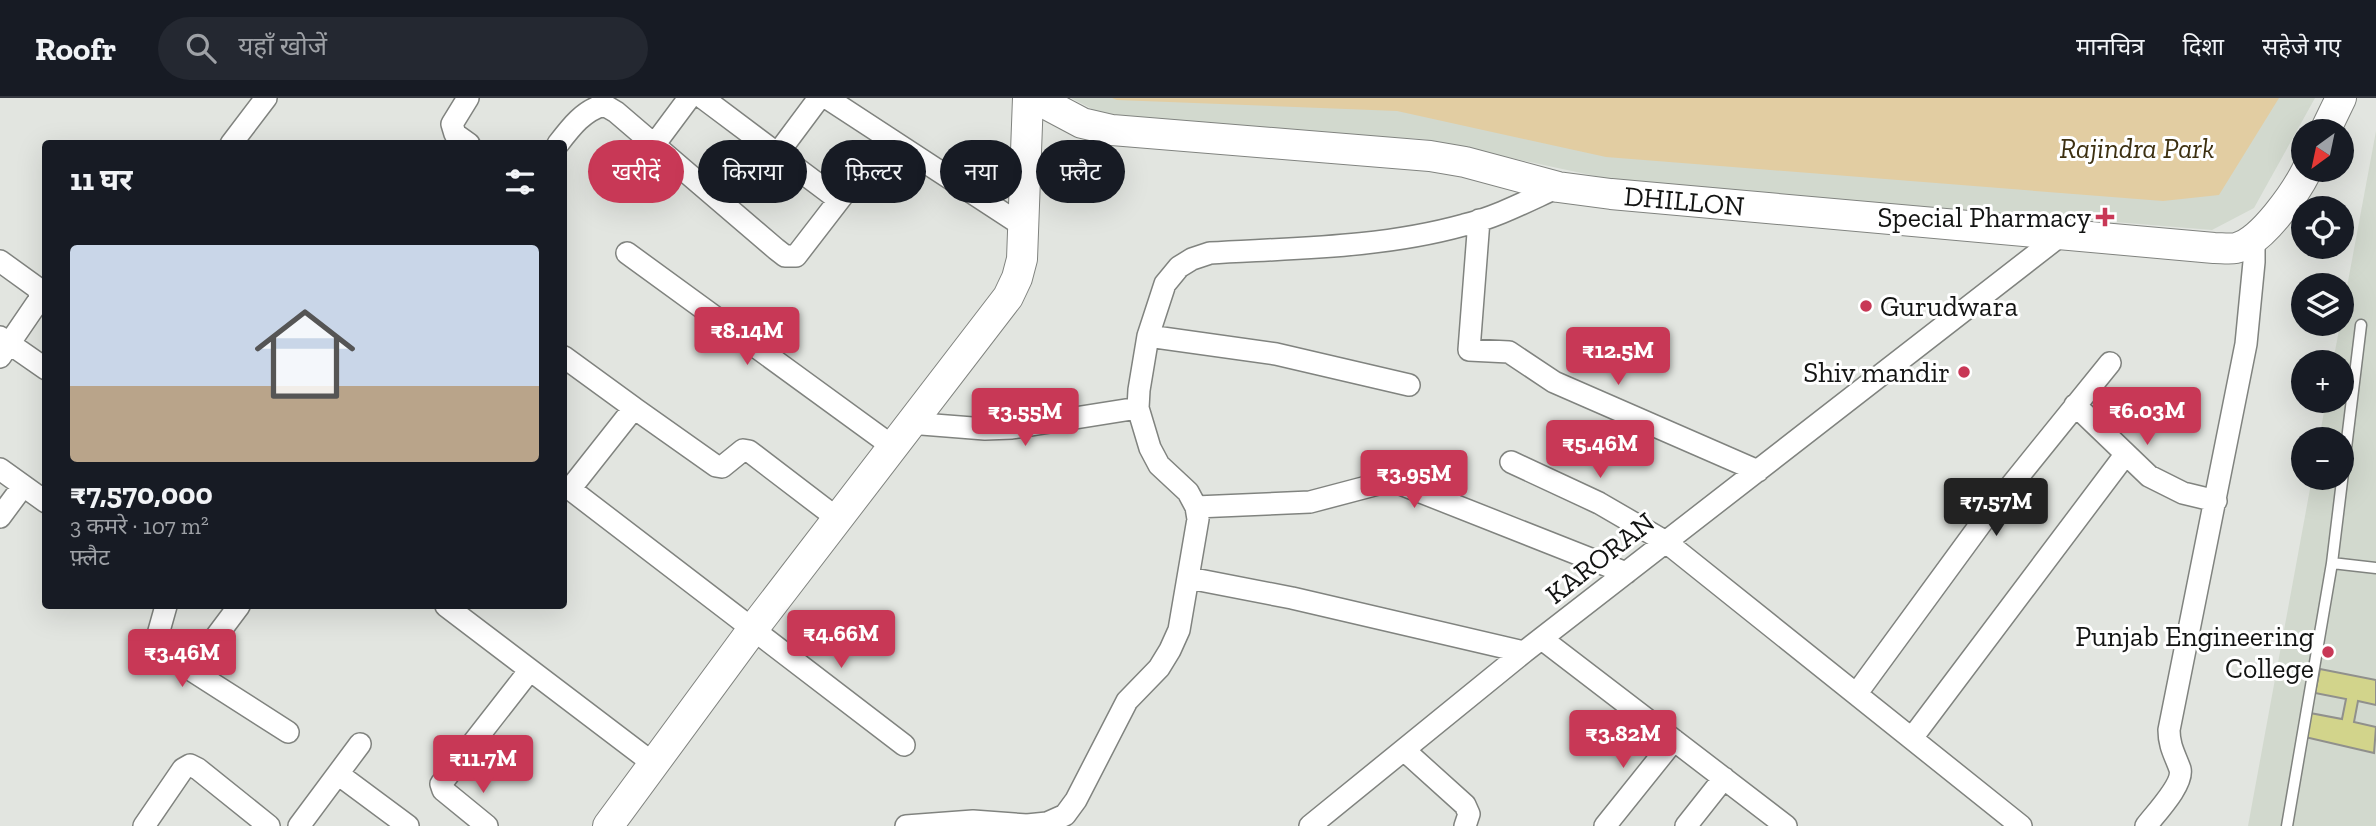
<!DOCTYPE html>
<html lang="hi">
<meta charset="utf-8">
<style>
:root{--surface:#171b24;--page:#242831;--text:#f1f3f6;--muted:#9ea1a6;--line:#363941;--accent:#c83856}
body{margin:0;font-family:"Zilla Slab","Noto Sans Devanagari",serif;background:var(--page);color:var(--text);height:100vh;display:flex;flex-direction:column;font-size:26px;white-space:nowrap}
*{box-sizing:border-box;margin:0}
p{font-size:23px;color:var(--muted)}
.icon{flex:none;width:38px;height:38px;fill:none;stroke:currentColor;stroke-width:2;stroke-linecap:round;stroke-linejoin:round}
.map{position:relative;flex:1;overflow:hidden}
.panel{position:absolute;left:42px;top:42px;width:525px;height:469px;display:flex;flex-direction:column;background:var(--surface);border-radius:7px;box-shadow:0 7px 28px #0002}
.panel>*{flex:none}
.top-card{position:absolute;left:588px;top:42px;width:665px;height:63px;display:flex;gap:14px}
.needle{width:46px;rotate:213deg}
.buttons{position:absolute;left:2291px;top:21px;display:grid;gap:14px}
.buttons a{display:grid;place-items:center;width:63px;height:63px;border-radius:50%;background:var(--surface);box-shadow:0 7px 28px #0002;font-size:35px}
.price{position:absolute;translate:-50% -60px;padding:0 16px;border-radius:7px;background:var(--accent);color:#fff;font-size:23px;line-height:46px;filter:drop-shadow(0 2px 4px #0008)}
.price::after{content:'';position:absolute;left:50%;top:42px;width:21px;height:16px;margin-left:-10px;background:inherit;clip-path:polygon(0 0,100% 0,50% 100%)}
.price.active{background:#222;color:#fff}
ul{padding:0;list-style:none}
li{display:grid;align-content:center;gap:14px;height:371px;padding:0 28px}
li span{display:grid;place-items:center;height:217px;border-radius:7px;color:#555}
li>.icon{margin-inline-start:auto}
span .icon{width:126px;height:126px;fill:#fffc;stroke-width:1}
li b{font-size:30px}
h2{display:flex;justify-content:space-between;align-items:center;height:84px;padding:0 28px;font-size:30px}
.pill{padding:0 24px;border-radius:32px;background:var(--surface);box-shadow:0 7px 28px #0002;font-size:24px;line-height:63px}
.pill.active{background:var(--accent);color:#fff}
header{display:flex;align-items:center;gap:42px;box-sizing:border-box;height:98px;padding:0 35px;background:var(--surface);border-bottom:2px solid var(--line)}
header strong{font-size:33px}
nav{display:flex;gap:38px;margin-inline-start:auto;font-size:24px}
.search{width:490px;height:63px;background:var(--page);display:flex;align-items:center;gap:18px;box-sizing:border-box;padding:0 24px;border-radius:38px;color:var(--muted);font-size:26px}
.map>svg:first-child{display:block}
</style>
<header>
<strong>Roofr</strong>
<div class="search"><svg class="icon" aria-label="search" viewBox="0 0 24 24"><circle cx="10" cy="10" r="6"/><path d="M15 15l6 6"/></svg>यहाँ खोजें</div>
<nav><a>मानचित्र</a><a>दिशा</a><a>सहेजे गए</a></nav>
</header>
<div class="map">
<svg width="2376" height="728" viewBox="0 0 2376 728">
<rect width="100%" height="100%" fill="#e2e5e0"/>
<path fill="#d2d9ce" d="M 1071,0 L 2315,0 L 2254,110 L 2212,132 L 1623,84 L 1423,41 L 1117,24 Z
M 2376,33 L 2376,728 L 2248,728 L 2312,380 L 2342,380 L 2342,341 L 2319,341 L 2326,303 L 2342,303 L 2342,264 L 2333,264 Z"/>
<path fill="#e2cda2" d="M 1112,0 L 2279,0 L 2219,97 L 2163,103 L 1606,59 L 1397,13 L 1117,2 Z"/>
<path fill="#d2d48b" stroke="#90908c" stroke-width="2" d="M 2320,571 L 2376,582 L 2376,607 L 2358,603 L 2354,624 L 2376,629 L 2374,655 L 2305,639 L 2310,615 L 2342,621 L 2346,601 L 2315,595 Z"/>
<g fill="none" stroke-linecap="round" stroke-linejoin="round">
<g stroke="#80837f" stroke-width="13">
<path id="lane" d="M 2332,465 L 2376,470
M 2287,728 L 2332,465 L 2361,227"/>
</g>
<g stroke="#80837f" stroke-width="24">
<path id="street" d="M 468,0 L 452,26 L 455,36 L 469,46
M 703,0 L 839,102
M 827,0 L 1023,128
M 231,46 L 266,0
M 558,46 C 571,29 584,12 604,7 L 616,14 L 776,151 L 785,158 L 796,158 L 887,40
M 654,47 L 689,0
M 778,55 L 819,0
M 1479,122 L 1469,252 L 1509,254 L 1554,284 L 1758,373
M 627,155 L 892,348
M 0,163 L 36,189 L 40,195 L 39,202 L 0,259
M 1148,238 L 1276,256 L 1409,287
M 0,239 L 46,271
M 564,259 L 634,310 L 570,391 L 904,647
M 2075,307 L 2149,378 L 2183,395 L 2216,403
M 634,310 L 716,368 L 722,369 L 743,352 L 749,353 L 838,421
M 909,325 L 985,331 L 1012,330 L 1138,310
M 1511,364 L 1599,405 L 1666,444 L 2021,728
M 0,371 L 46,404
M 1196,409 L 1310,404 L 1382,385 L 1398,385 L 1626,475
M 0,419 L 23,388
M 1189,480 L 1292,500 L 1524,554
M 166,508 L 157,540 L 162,550 L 191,572 L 288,634
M 446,508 L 654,666
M 1542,541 L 1786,728
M 191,572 L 239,508
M 1857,595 L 1988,416 L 2110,265
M 1912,640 L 2125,357
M 1404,652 L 1465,707 L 1469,716 L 1465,728
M 338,676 L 408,728
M 144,728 L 183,671 L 190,667 L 198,671 L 269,728
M 299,728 L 360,646
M 487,728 L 443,692 L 441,686 L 530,572
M 906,728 L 973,723 L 1027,727 L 1047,725 L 1065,717 L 1076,702 L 1127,603 L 1159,570 L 1170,552 L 1179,532 L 1198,421 L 1196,409 L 1188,394 L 1159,367 L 1150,350 L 1138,310 L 1139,292 L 1148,238 L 1165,186 L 1179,169 L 1192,161 L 1210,155 C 1295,150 1381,150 1464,127 C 1497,119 1527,103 1558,89
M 1310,728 L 1524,554 L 2061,137
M 1605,728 L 1674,642
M 1686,728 L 1724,680
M 2146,728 C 2155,716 2184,686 2180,671 C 2175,657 2169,648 2169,632 L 2246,246 L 2254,164 L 2254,141"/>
</g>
<g stroke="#80837f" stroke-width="32">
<g id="secondary">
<path id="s1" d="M 1035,0 L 1082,25 L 1112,32 L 1430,58 L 1465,64 L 1558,89 L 1611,96 L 2214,150 C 2221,150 2230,151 2236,150 C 2262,144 2296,94 2307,72"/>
<path d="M 2325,33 L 2341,0"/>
<path d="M 608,728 L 753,531 L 1008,199 L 1017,180 L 1022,161 L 1028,0"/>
</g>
</g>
<use href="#lane" stroke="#fff" stroke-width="10"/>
<use href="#street" stroke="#fff" stroke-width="21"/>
<use href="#secondary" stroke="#fff" stroke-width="30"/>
</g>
<g fill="#c83856" stroke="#fff" stroke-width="2.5">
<path d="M2101.5 108.5h7v7h7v7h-7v7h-7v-7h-7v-7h7z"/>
<circle cx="1866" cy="208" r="7"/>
<circle cx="1964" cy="274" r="7"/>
<circle cx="2328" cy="554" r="7"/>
</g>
<g text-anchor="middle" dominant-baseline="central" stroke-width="6" stroke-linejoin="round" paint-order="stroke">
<g font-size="28" font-style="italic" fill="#3d3011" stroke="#fff">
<text x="2137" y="50">Rajindra Park</text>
</g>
<g font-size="28" fill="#131413" stroke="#fff">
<text stroke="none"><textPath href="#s1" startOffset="662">DHILLON</textPath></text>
<text transform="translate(1600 460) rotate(-38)">KARORAN</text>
</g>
<g font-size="28" fill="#131413" stroke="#fff" text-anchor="end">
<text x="2091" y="119">Special Pharmacy</text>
<text x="1880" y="208" text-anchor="start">Gurudwara</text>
<text x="1950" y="274">Shiv mandir</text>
<text x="2314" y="538">Punjab Engineering<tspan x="2314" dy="32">College</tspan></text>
</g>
</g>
</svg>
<div class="buttons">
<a><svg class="needle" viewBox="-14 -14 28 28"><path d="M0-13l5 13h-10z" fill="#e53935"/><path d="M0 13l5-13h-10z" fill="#9ea1a6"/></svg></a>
<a><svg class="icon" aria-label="locate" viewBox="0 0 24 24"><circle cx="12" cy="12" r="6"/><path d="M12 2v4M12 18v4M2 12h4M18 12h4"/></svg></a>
<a><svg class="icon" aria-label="layers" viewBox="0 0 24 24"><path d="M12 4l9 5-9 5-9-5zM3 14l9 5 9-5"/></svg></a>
<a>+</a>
<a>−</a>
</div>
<b class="price" style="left:747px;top:269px">₹8.14M</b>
<b class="price" style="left:1618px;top:289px">₹12.5M</b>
<b class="price" style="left:2147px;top:349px">₹6.03M</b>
<b class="price" style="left:1025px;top:350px">₹3.55M</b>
<b class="price" style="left:1600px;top:382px">₹5.46M</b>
<b class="price" style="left:1414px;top:412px">₹3.95M</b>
<b class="price active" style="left:1996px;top:440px">₹7.57M</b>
<b class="price" style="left:841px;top:572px">₹4.66M</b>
<b class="price" style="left:182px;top:591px">₹3.46M</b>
<b class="price" style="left:1623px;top:672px">₹3.82M</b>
<b class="price" style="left:483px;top:697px">₹11.7M</b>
<div class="top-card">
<a class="pill active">खरीदें</a>
<a class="pill">किराया</a>
<a class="pill">फ़िल्टर</a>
<a class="pill">नया</a>
<a class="pill">फ़्लैट</a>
</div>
<section class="panel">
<h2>11 घर<svg class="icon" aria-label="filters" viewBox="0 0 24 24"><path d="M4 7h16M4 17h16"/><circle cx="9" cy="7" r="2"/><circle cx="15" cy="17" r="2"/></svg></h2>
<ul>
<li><span style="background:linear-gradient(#c9d6e8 65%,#b9a48a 0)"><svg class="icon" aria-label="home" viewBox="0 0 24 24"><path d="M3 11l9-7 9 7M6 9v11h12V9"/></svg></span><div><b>₹7,570,000</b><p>3 कमरे · 107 m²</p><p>फ़्लैट</p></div></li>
</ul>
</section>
</div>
